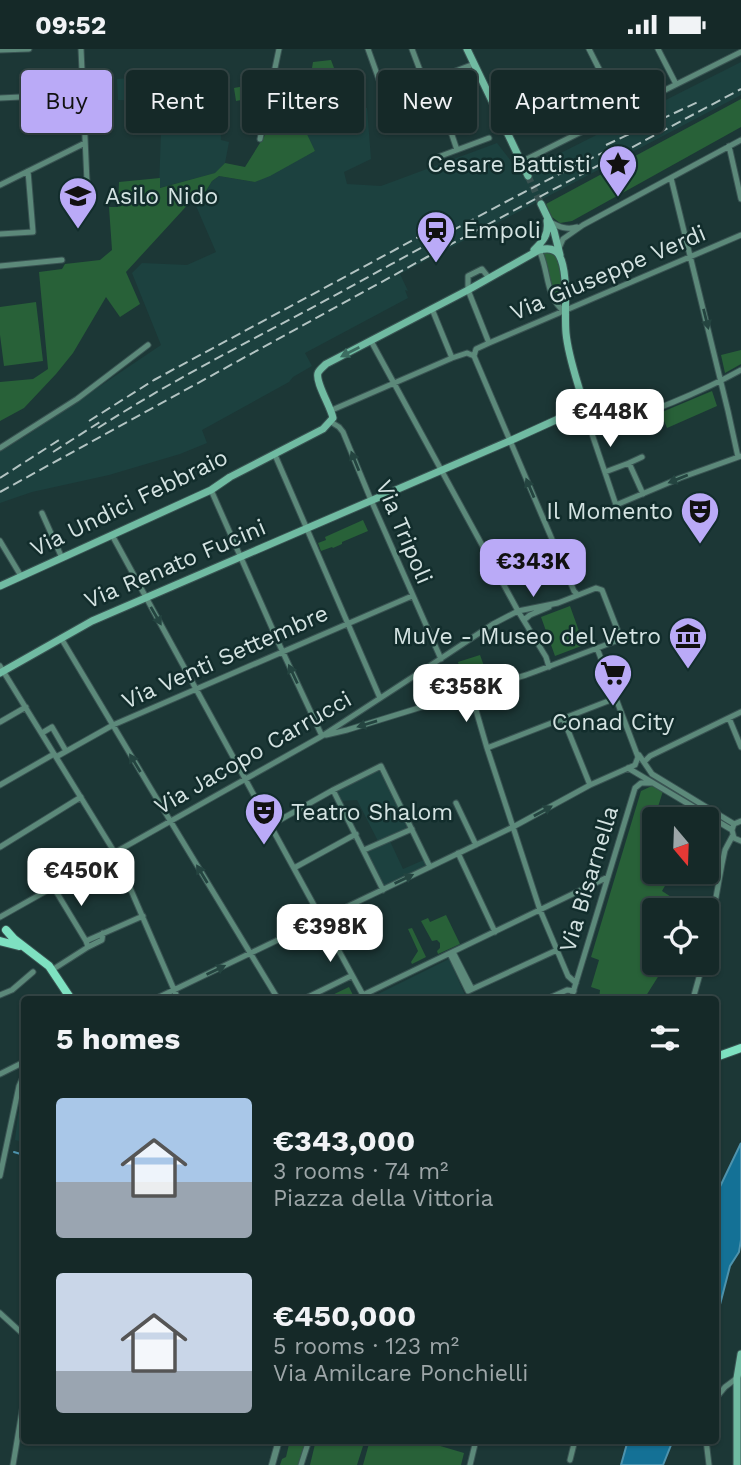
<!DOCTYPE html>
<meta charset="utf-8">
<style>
:root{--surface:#152928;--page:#1e3130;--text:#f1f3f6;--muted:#9da6a8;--line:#344545;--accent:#baaaf7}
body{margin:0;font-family:"Work Sans",sans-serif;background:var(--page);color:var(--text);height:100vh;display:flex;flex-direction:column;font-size:26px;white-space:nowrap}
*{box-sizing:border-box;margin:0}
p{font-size:23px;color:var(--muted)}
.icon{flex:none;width:38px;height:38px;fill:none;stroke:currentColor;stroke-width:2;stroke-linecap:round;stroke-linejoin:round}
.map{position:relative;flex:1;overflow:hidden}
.side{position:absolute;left:21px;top:947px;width:698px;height:448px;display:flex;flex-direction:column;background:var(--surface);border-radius:7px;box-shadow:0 2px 5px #0004,0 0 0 2px var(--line)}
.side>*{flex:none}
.banner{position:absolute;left:21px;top:21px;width:700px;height:63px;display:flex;gap:14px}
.needle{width:46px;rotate:161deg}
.buttons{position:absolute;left:642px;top:758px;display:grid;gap:14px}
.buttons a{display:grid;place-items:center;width:77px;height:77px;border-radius:7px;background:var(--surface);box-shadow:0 2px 5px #0004,0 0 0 2px var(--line);font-size:35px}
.price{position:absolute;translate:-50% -60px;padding:0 16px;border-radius:14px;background:#fff;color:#222;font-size:23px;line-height:46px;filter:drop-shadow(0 2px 4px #0008)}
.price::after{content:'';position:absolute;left:50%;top:42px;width:21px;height:16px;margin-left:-10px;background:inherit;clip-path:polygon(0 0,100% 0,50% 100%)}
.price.selected{background:var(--accent);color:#111}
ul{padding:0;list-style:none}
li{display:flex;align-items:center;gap:21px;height:175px;padding:0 35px}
li span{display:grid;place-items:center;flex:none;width:196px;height:140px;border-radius:7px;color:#555}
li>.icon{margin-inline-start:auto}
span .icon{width:84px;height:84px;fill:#fffc;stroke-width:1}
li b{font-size:30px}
h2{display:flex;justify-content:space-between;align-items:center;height:84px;padding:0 35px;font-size:30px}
.pill{padding:0 24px;border-radius:7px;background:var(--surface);box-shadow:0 2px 5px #0004,0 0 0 2px var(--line);font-size:24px;line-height:63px}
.pill.selected{background:var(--accent);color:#111}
.status{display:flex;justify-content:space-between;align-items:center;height:49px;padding:0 35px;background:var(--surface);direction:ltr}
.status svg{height:19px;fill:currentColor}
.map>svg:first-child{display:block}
</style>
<div class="status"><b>09:52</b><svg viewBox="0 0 49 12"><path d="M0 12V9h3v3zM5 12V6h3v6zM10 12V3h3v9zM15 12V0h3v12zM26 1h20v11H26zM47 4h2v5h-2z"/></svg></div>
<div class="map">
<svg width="741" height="1416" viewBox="0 0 741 1416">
<rect width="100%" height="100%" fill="#1c3736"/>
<path fill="#1c413f" d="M 741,13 L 741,46 L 400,225 L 408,242 L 405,241 L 408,249 L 305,304 L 312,317 L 293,328 L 289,333 L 202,381 L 207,394 L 180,405 L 109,426 L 32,443 L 0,454 L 0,403 L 29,385 L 161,296 L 132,224 L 142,214 L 187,216 L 216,203 L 193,150 L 206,142 L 212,132 L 219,127 L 255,133 L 315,102 L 304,81 L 349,59 L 367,59 L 371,110 L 344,123 L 347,135 L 381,137 L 497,94 L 524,129 L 535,124 L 537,116 Z
M 220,25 L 221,91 L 229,93 L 225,114 L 216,124 L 159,139 L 161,83 L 143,81 L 145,52 L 118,51 L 117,30 L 159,27 L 159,35 L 169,27 Z
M 381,717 L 412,780 L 389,790 L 403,820 L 426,810 L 430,818 L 383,841 L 364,801 L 379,794 L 357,751 L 339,752 L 333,741 Z
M 449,910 L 465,946 L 468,945 L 470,950 L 368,950 Z
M 24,1041 L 24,1093 L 15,1091 L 18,1066 Z"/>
<path fill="#286138" d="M 331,11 L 349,59 L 305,81 L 315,102 L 270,127 L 255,133 L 219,127 L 212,132 L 206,142 L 193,150 L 126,223 L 140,255 L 120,268 L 106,248 L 73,304 L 56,325 L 24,359 L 0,372 L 0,333 L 33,330 L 48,320 L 39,223 L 62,220 L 65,215 L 100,211 L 112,201 L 109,158 L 118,158 L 119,133 L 160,129 L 160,139 L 215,124 L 225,114 L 245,118 L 265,86 L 277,24 L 310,31 L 313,13 Z
M 255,35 L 257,48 L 236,52 L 234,39 Z
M 741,50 L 741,78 L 572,172 L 560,174 L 552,168 L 546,155 Z
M 544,199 L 560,207 L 565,263 L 556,255 L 539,201 Z
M 36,253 L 43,312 L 4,317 L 0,286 L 0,258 Z
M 741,301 L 741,315 L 725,324 L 721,306 Z
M 712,342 L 717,357 L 667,379 L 660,362 L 662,363 Z
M 363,471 L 368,482 L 342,493 L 342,495 L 333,499 L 332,498 L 321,502 L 318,494 L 326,491 L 325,488 Z
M 570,557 L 584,596 L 555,607 L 541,568 Z
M 480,606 L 484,617 L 461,624 L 458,613 Z
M 654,736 L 663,742 L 644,802 L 654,807 L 654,822 L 673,823 L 662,842 L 682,855 L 681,861 L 654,861 L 654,904 L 653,904 L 649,916 L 661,923 L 644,950 L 610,950 L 605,948 L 604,950 L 599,950 L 600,941 L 591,938 L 599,911 L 591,908 L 641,742 Z
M 446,866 L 460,895 L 438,905 L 437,902 L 440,899 L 440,894 L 437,891 L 432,892 L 421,872 L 428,869 L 430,873 Z
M 412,879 L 426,908 L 412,915 L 411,913 L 418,902 L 408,880 Z
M 349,938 L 355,950 L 329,950 L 328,948 Z
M 290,1391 L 306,1391 L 300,1413 L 298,1416 L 280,1416 L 282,1410 L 286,1408 Z
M 316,1391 L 354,1391 L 354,1395 L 363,1397 L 357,1416 L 310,1416 Z
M 370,1391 L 420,1391 L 464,1404 L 461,1416 L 363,1416 Z"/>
<path fill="#147196" stroke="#4e93ad" stroke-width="2" d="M 741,1094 L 741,1191 L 739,1203 L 730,1217 L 716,1271 L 716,1146 Z
M 628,1391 L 673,1391 L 663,1416 L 621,1416 Z"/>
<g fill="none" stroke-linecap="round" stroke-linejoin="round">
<path stroke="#4e93ad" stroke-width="2" d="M 14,1103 L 24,1106"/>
<path stroke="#385150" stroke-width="7" stroke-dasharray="7 3.5" stroke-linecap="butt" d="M 528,127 L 541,155"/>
<g stroke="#395352" stroke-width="7">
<path id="minor" d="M 81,0 L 88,155
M 368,0 L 382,39
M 412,0 L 430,48 L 448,74 L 457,101
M 589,0 L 621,63
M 658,0 L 676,35
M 0,1 L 29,0
M 424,34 L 474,15
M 0,49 L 82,45
M 260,90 L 279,0
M 729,97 L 741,150
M 438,108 L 489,89
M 521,113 L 741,3
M 671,129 L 728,362 L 738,408
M 0,136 L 85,94
M 550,173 C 559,178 567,181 577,178
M 0,185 L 33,183 L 28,122
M 559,199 L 563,190 L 583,176 L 741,91
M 539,201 C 549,221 545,249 565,263
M 0,217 L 62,211
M 432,260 L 452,309
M 489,294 L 741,186
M 474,307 L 574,542 L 578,546
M 474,307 L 476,300 L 489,294 L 468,241 L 468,227 L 482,220 L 489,229
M 332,361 L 452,309 L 467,304 L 474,307
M 570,365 C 576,366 581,366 587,368 C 592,369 597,372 602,373 C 632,375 714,336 741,321
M 597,372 L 592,377 L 591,382 L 616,456 L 680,429 L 741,407
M 331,373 L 339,378 L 343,383 L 371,451 L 441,610
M 0,399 L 77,350 L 148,296
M 275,406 L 380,649
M 629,414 L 642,408
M 605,423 L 629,414 L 643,445
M 211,441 L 280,597 L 322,687
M 42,464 L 62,509
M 112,486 L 363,946 L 608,828
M 0,492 L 21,527
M 524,571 L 530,566 L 549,558
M 61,589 L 151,740 L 278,950
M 0,617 L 115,804 L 178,950
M 471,644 L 487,699 L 513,778 L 590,736 L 563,669
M 729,669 L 741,698
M 0,673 L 26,658
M 42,684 L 52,678 L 66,702
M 326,686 L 347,681 L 526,626 L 537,622 L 621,590 L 602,541 L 596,539 L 558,554 L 518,562 L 546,608 L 549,618
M 487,699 L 616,649
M 639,706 L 652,725 L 734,775
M 56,708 L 113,676 L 412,547
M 644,713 L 650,707 L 741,663
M 628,719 L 732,781
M 0,736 L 54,705
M 590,736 L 635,716 L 638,708 L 597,599
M 333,741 L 383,841
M 456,754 L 476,796
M 741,772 L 734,775 L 732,781 L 734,789 L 741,792
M 271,776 L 333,741 L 381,717 L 430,818
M 0,798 L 81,748
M 364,801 L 412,780
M 458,804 L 495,883
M 294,819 L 356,785
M 54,839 L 86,892
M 0,868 L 322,687 L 428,618 L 493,575 L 518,562 L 371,292
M 88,898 L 102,891 L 103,884
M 707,898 L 722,815 L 725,801 L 733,786
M 453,903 L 472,940
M 450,905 L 468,942 L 557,901
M 52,921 L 88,898 L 86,892 L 143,867
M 0,946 L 12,941 L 33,923
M 155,950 L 513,778 L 540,861 L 568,927 L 576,934
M 304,950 L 351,927
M 547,950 L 567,941 L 574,942
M 571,950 L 635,739 L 641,734 L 653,734
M 693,950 L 703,914
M 0,1025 L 24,1013
M 0,1127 L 19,1037 L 24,1026
M 0,1264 L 24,1286
M 716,1349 L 725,1338 L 737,1329
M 706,1391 L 709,1416
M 570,1411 L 575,1391
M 13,1416 L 24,1350
M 301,1416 L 309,1391
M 470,1416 L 476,1391"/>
</g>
<g stroke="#395352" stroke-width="8">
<path id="tertiary" d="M 272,1416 L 279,1391"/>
</g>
<g stroke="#395352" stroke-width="9">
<path id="secondary" d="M 467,0 L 528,127
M 541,155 L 554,182 L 560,206
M 534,201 C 543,192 549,186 547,172
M 0,537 L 211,441 L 230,428 L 323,380 L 333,369 C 331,358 315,333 318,324 C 319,321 324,317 326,315 L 468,241 L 539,201 C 547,199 555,199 559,206 C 569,223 564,263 566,284 C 568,306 576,328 582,349 L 583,355 L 580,360 L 514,390 L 92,572 L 0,624
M 737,1416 L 737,1329 L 741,1305"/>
</g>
<g stroke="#395352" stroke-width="10">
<path id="primary" d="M 6,881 L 14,890 L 49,917 L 71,950
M 0,892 L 19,897
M 716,1008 L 741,999"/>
</g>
<use href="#minor" stroke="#5c897a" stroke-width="5"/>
<use href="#tertiary" stroke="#5c897a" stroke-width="6"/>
<use href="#secondary" stroke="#70bba2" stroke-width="7"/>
<use href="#primary" stroke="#7ee1c1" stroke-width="8"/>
<path stroke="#b2c3c2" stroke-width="2" stroke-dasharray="10 5" stroke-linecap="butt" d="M 606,96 L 698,53
M 89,372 L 154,331 L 426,184 L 453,171
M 98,379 C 172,331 252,291 330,249 C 425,197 519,143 617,97
M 53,403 L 103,371
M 0,429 L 59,391
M 0,443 L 427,208 L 741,40"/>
</g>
<defs><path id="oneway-solid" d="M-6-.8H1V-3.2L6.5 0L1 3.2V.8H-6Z" transform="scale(1.75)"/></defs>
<g fill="#244440">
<use href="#oneway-solid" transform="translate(706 270) rotate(76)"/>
<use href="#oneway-solid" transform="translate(355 412) rotate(-112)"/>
<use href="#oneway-solid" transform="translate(678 430) rotate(158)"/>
<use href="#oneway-solid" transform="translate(530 439) rotate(-113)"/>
<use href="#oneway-solid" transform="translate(156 567) rotate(60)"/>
<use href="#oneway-solid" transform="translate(293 625) rotate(-115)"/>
<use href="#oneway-solid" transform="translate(367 675) rotate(163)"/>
<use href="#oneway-solid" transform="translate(135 714) rotate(-121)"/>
<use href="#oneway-solid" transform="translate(543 762) rotate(-29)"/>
<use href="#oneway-solid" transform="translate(202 825) rotate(-121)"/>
<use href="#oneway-solid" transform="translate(404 830) rotate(-26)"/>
<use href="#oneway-solid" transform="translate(216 921) rotate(-26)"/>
</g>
<use fill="#3c6d61" href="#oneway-solid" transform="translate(350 303) rotate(153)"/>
<defs>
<g id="sight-pin" transform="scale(2.0125)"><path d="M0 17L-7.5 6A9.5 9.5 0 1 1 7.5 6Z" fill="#baaaf7" stroke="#122d2c"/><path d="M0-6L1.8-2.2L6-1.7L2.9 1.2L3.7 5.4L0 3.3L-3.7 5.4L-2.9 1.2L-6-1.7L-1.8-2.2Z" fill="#111"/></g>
<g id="school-pin" transform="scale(2.0125)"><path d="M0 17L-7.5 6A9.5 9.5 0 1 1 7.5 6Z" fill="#baaaf7" stroke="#122d2c"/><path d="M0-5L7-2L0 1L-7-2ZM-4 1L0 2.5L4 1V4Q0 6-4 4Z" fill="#111"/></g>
<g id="station-pin" transform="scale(2.0125)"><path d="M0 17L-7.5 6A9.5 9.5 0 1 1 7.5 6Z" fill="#baaaf7" stroke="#122d2c"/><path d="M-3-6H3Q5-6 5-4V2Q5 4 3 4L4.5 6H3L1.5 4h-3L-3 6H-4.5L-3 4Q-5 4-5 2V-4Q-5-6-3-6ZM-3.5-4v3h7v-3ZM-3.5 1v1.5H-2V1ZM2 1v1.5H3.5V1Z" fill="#111"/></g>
<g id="theatre-pin" transform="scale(2.0125)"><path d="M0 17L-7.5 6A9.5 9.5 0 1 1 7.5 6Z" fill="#baaaf7" stroke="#122d2c"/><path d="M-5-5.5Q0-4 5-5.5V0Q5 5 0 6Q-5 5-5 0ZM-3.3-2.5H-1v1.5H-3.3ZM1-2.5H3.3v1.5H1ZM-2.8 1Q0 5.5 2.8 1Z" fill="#111"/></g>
<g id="museum-pin" transform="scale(2.0125)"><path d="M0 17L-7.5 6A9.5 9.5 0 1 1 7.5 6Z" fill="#baaaf7" stroke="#122d2c"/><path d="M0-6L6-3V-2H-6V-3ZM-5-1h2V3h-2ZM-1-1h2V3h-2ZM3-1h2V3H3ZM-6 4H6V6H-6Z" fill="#111"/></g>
<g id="supermarket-pin" transform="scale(2.0125)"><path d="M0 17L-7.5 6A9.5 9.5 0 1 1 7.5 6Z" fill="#baaaf7" stroke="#122d2c"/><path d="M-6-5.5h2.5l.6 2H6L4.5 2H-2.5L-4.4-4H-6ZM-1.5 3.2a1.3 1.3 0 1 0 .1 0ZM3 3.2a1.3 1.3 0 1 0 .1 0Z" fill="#111"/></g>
</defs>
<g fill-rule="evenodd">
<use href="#sight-pin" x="618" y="115"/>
<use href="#school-pin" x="78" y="147"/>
<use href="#station-pin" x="436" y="181"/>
<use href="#theatre-pin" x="700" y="462"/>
<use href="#museum-pin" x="688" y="587"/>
<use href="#supermarket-pin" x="613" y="624"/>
<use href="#theatre-pin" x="264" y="763"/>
</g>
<g text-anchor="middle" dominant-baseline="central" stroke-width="5" stroke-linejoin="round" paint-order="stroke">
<g font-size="23" fill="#d4e3e2" stroke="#122d2c" text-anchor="end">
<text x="591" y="115">Cesare Battisti</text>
<text x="105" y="147" text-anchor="start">Asilo Nido</text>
<text x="463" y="181" text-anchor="start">Empoli</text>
<text x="673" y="462">Il Momento</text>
<text x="661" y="587">MuVe - Museo del Vetro</text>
<text x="613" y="673" text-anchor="middle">Conad City</text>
<text x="291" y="763" text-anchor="start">Teatro Shalom</text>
</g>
<g font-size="23" fill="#d4e3e2" stroke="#122d2c">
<text transform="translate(608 224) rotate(-23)">Via Giuseppe Verdi</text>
<text transform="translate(129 454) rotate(-26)">Via Undici Febbraio</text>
<text transform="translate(404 483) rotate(67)">Via Tripoli</text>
<text transform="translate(175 515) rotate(-23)">Via Renato Fucini</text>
<text transform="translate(225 608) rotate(-24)">Via Venti Settembre</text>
<text transform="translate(253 704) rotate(-30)">Via Jacopo Carrucci</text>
<text transform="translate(589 830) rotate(-73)">Via Bisarnella</text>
</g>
</g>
</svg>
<div class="buttons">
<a><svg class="needle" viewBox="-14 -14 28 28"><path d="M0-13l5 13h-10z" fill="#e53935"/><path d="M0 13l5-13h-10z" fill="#9da6a8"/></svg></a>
<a><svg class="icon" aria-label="locate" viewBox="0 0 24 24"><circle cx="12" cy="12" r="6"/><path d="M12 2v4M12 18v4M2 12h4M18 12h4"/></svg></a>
</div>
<b class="price" style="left:610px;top:400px">€448K</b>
<b class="price selected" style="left:533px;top:550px">€343K</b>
<b class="price" style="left:466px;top:675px">€358K</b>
<b class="price" style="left:81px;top:859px">€450K</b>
<b class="price" style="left:330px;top:915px">€398K</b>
<div class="banner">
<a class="pill selected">Buy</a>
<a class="pill">Rent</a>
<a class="pill">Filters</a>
<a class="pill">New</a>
<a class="pill">Apartment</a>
</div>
<section class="side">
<h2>5 homes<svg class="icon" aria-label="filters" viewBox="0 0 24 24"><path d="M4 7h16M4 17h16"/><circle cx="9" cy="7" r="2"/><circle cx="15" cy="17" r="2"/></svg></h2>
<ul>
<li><span style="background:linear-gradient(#a9c7e8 60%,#9aa5b1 0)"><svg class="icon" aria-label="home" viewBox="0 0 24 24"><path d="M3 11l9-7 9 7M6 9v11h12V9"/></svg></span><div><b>€343,000</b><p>3 rooms · 74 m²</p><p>Piazza della Vittoria</p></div></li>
<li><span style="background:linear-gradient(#c9d6e8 70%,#9aa5b1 0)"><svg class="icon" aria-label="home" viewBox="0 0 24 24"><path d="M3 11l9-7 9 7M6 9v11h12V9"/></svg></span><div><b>€450,000</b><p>5 rooms · 123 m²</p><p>Via Amilcare Ponchielli</p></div></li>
</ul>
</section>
</div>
